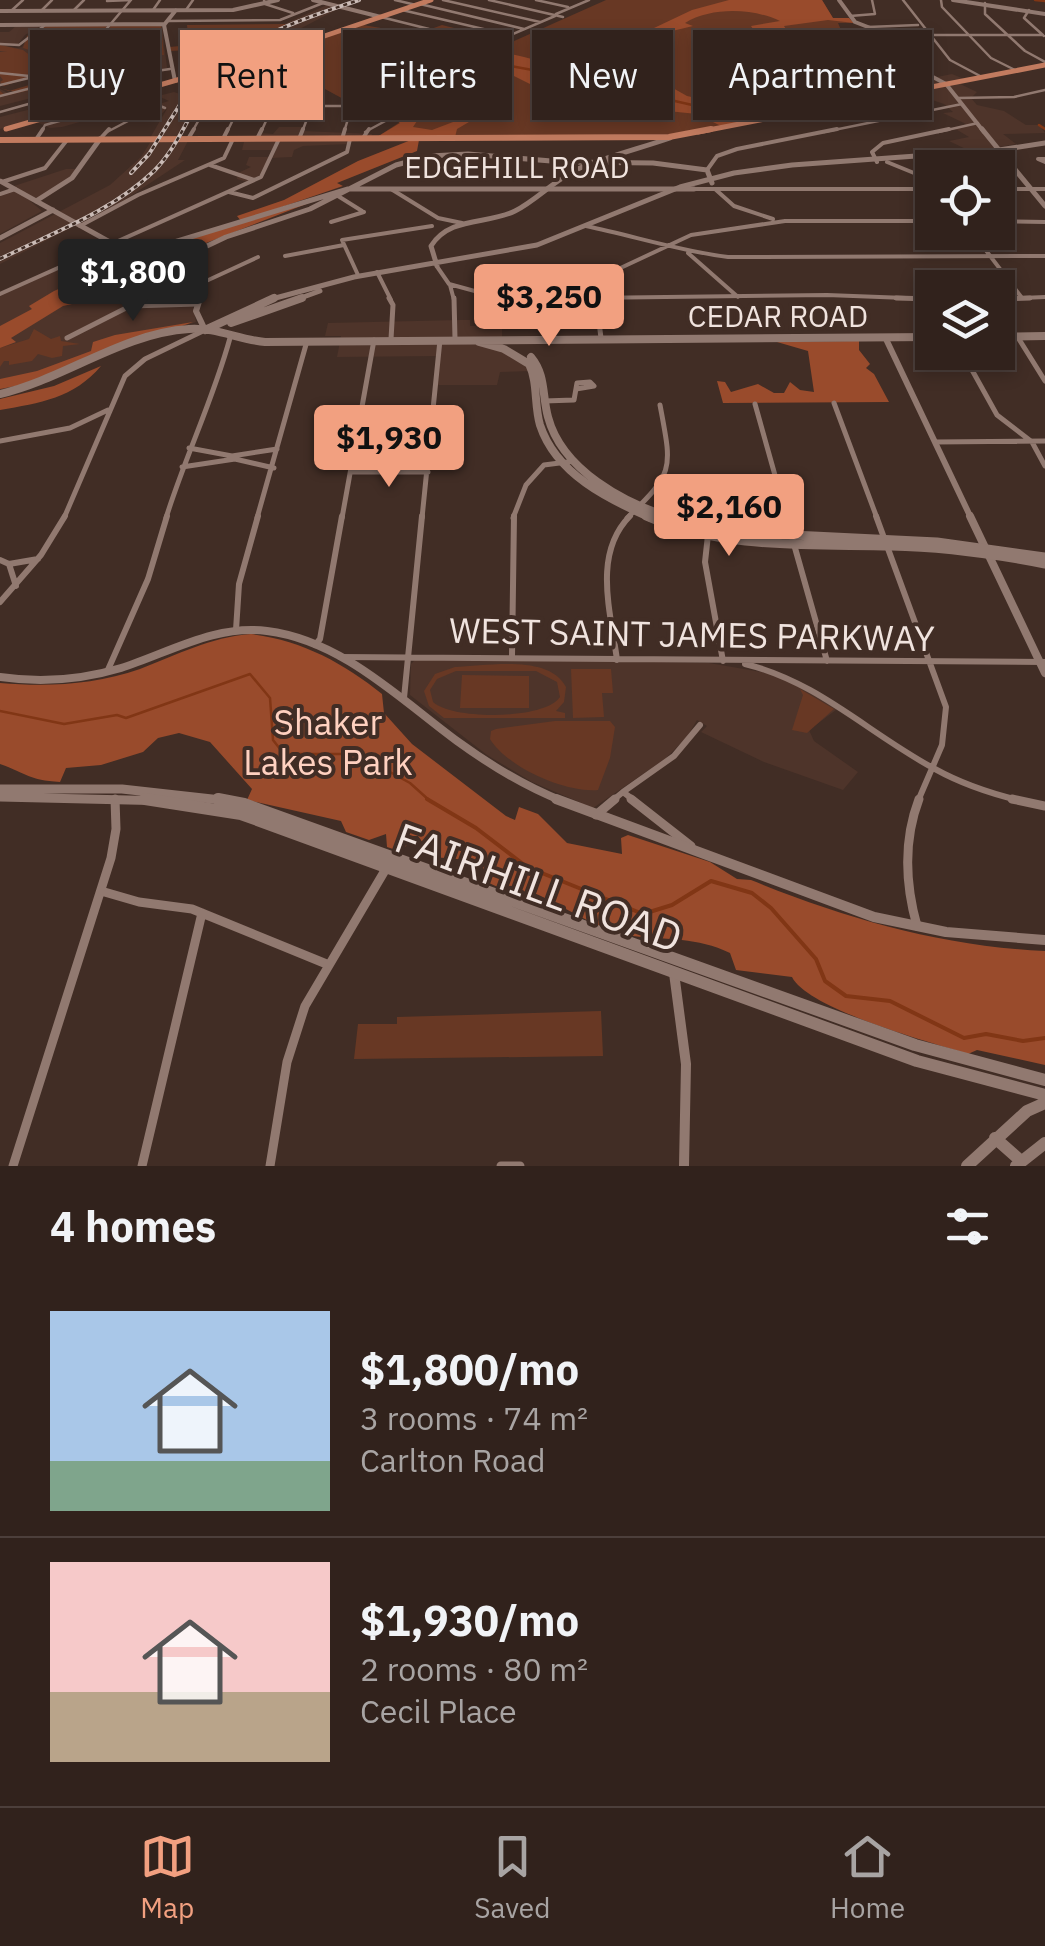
<!DOCTYPE html>
<meta charset="utf-8">
<style>
:root{--surface:#31221c;--page:#392a25;--text:#f1f3f6;--muted:#a8a4a3;--line:#4c3f3b;--accent:#f2a080}
body{margin:0;font-family:"IBM Plex Sans",sans-serif;background:var(--page);color:var(--text);height:100vh;display:flex;flex-direction:column;font-size:38px;white-space:nowrap}
*{box-sizing:border-box;margin:0}
p{font-size:32px;color:var(--muted)}
.icon{flex:none;width:55px;height:55px;fill:none;stroke:currentColor;stroke-width:2;stroke-linecap:round;stroke-linejoin:round}
.map{position:relative;height:1166px;overflow:hidden}
.drawer{display:flex;flex-direction:column;background:var(--surface);flex:1}
.drawer>*{flex:none}
.top-card{position:absolute;left:30px;top:30px;width:985px;height:90px;display:flex;gap:20px}
.tools{position:absolute;left:915px;top:150px;display:grid;gap:20px}
.tools a{display:grid;place-items:center;width:100px;height:100px;border-radius:0px;background:var(--surface);box-shadow:0 5px 15px #0003,0 0 0 2px var(--line);font-size:50px}
.price{position:absolute;translate:-50% -85px;padding:0 22px;border-radius:10px;background:var(--accent);color:#111;font-size:32px;line-height:65px;filter:drop-shadow(0 2px 5px #0008)}
.price::after{content:'';position:absolute;left:50%;top:60px;width:30px;height:22px;margin-left:-15px;background:inherit;clip-path:polygon(0 0,100% 0,50% 100%)}
.price.current{background:#222;color:#fff}
ul{padding:0;list-style:none}
li{display:flex;align-items:center;gap:30px;height:250px;padding:0 50px}
li+li{border-top:2px solid var(--line)}
li span{display:grid;place-items:center;flex:none;width:280px;height:200px;border-radius:0px;color:#555}
li>.icon{margin-inline-start:auto}
span .icon{width:120px;height:120px;fill:#fffc;stroke-width:1}
li b{font-size:42px}
h2{display:flex;justify-content:space-between;align-items:center;height:120px;padding:0 50px;font-size:42px}
.tag{padding:0 35px;border-radius:0px;background:var(--surface);box-shadow:0 5px 15px #0003,0 0 0 2px var(--line);font-size:35px;line-height:90px}
.tag.current{background:var(--accent);color:#111}
.menu{display:flex;justify-content:space-around;align-items:center;height:140px;border-top:2px solid var(--line);background:var(--surface);font-size:28px;color:var(--muted)}
.menu a{display:grid;justify-items:center;gap:5px}
.menu .current{color:var(--accent)}
.map>svg:first-child{display:block}
</style>
<div class="map">
<svg width="1045" height="1166" viewBox="0 0 1045 1166">
<rect width="100%" height="100%" fill="#412d25"/>
<path fill="#4e342a" d="M 327,5 L 340,8 L 286,36 L 305,42 L 261,55 L 291,72 L 254,82 L 230,65 L 250,58 L 243,54 L 233,62 L 198,71 L 219,53 Z
M 16,26 L 41,26 L 25,35 L 18,44 L 6,46 L 17,48 L 22,47 L 29,35 L 46,26 L 159,25 L 162,26 L 167,68 L 100,83 L 95,75 L 66,75 L 45,84 L 59,91 L 0,106 L 0,89 L 8,93 L 51,81 L 35,76 L 0,85 L 0,32 L 9,32 Z
M 223,69 L 181,137 L 150,138 L 168,107 L 156,120 L 126,119 L 111,113 L 62,127 L 50,128 L 32,120 L 0,129 L 0,117 L 47,105 L 44,99 L 64,95 L 68,100 L 118,89 L 156,105 L 169,101 L 158,96 L 174,92 L 183,95 L 194,78 Z
M 952,74 L 964,79 L 956,82 L 977,92 L 971,98 L 977,105 L 1004,111 L 1026,125 L 1040,125 L 1045,133 L 1003,134 L 1016,144 L 972,152 L 949,141 L 969,137 L 954,128 L 966,124 L 943,113 L 953,112 L 944,104 L 912,93 L 928,89 L 913,82 Z
M 279,127 L 304,127 L 303,131 L 372,134 L 371,138 L 350,139 L 349,144 L 303,146 L 294,150 L 292,157 L 270,158 L 261,175 L 247,182 L 237,179 L 238,173 L 251,167 L 246,165 L 249,157 L 273,157 L 276,150 L 242,150 L 244,142 L 232,142 L 257,139 L 260,133 L 273,134 Z
M 151,141 L 188,141 L 178,160 L 185,160 L 120,203 L 0,264 L 0,243 L 110,185 L 141,157 Z
M 66,169 L 79,169 L 50,195 L 30,201 L 42,211 L 0,234 L 0,195 L 18,188 L 14,186 Z
M 57,270 L 133,307 L 193,306 L 196,322 L 0,391 L 0,295 Z
M 460,320 L 470,320 L 470,326 L 502,326 L 502,345 L 530,371 L 500,372 L 497,385 L 438,385 L 439,356 L 337,357 L 341,336 L 325,336 L 328,323 Z
M 511,659 L 709,663 L 778,675 L 840,707 L 809,730 L 814,741 L 858,772 L 843,790 L 764,762 L 701,732 L 707,726 L 697,720 L 687,737 L 665,759 L 593,808 L 532,782 L 487,755 L 410,695 L 411,664 L 415,660 Z"/>
<path fill="#683824" fill-rule="evenodd" d="M 606,0 L 822,0 L 833,18 L 849,18 L 854,23 L 838,23 L 841,30 L 861,30 L 901,78 L 922,87 L 680,134 L 377,137 L 400,122 L 371,114 L 266,57 L 363,25 L 417,34 L 442,25 L 499,39 L 491,43 L 503,46 Z
M 47,25 L 108,25 L 63,78 L 26,73 L 55,81 L 42,85 L 48,86 L 0,97 L 0,91 L 5,95 L 15,92 L 0,88 L 9,91 L 36,83 L 27,78 L 4,86 L 0,82 L 3,80 L 0,76 L 0,52 L 7,51 L 0,51 L 0,45 L 23,50 L 36,60 L 48,56 L 23,48 L 27,36 Z
M 112,25 L 161,26 L 164,55 L 160,55 L 161,49 L 127,43 L 131,41 L 97,41 Z
M 187,25 L 285,24 L 286,25 L 207,60 L 190,60 L 189,50 L 170,51 L 170,47 L 189,45 Z
M 105,45 L 145,48 L 130,68 L 119,69 L 116,76 L 107,77 L 104,70 L 86,68 L 95,67 L 98,60 L 92,60 L 105,51 L 99,51 Z
M 180,274 L 199,287 L 192,301 L 147,301 L 157,298 L 148,287 L 134,283 L 176,280 Z
M 34,329 L 51,339 L 60,336 L 61,341 L 80,344 L 63,346 L 62,356 L 52,358 L 38,354 L 32,361 L 9,365 L 9,361 L 4,361 L 0,367 L 0,348 L 29,339 Z
M 455,667 C 487,666 549,654 566,687 L 564,702 L 556,711 L 565,713 L 565,718 L 444,718 L 429,706 L 424,691 L 435,674 ZM 456,671 L 536,671 L 557,682 L 560,697 C 545,720 452,720 433,702 L 430,690 L 437,679 Z
M 571,669 L 611,669 L 613,693 L 602,693 L 604,717 L 573,718 Z
M 462,675 L 529,676 L 529,708 L 460,708 Z
M 800,689 L 834,709 L 807,733 L 792,730 L 803,695 Z
M 555,721 L 610,721 L 615,727 L 610,758 L 598,790 C 565,793 507,767 490,739 L 491,731 L 496,729 Z
M 601,1011 L 603,1056 L 354,1059 L 358,1024 L 397,1024 L 397,1017 Z"/>
<path fill="#994b2c" d="M 729,0 L 822,0 L 833,18 L 849,18 L 854,23 L 828,20 L 784,26 L 804,59 L 775,60 L 731,50 L 745,45 L 744,39 L 733,37 L 755,32 L 751,26 L 780,21 C 753,8 711,7 685,23 L 693,26 L 643,38 L 634,45 L 635,37 L 692,10 Z
M 480,51 C 513,50 544,65 576,69 C 598,71 618,66 640,73 L 612,76 L 622,88 L 648,74 L 687,96 L 705,100 L 786,97 C 807,85 827,87 853,88 L 860,99 L 721,126 L 697,114 L 648,109 L 608,95 L 542,90 L 506,72 L 461,65 L 491,57 Z
M 498,105 L 457,129 L 455,137 L 377,137 L 400,123 L 397,121 L 437,114 L 417,121 L 413,127 L 432,130 Z
M 411,140 L 419,140 L 417,151 L 337,183 L 343,186 L 241,221 L 237,216 L 284,200 L 358,161 Z
M 332,194 L 201,245 L 178,258 L 130,269 L 120,278 L 148,287 L 158,298 L 125,305 L 99,298 L 63,306 L 11,338 L 16,342 L 0,348 L 0,326 L 32,309 L 29,306 L 54,291 L 139,254 Z
M 193,322 L 21,385 L 0,389 L 0,379 L 37,371 L 91,351 L 93,342 L 115,335 Z
M 859,341 L 859,350 L 870,364 L 866,368 L 874,374 L 889,402 L 723,403 L 717,381 L 725,382 L 731,392 L 758,384 L 774,393 L 784,393 L 790,382 L 800,390 L 814,392 L 808,351 L 777,342 Z
M 101,366 C 74,398 40,403 0,410 L 0,399 L 54,386 Z
M 251,634 C 301,640 344,663 382,694 L 384,713 L 412,744 L 506,816 L 515,820 L 519,807 L 538,814 L 567,843 L 622,854 L 621,838 L 628,835 L 710,862 L 737,879 L 751,880 C 847,919 941,946 1045,951 L 1045,1065 L 977,1050 L 968,1054 C 929,1042 808,1009 792,977 L 736,970 L 730,953 C 697,937 667,940 633,936 C 598,931 565,906 534,893 C 526,889 527,894 519,893 C 510,893 498,887 489,883 L 480,861 L 433,857 L 418,836 L 410,836 L 406,846 L 399,851 L 387,847 L 386,834 L 369,840 L 346,832 L 341,821 L 247,800 L 252,789 L 210,742 L 179,733 L 158,738 L 143,752 L 101,765 L 66,768 L 60,782 C 28,780 28,774 0,764 L 0,683 C 47,687 94,685 140,669 C 177,655 210,637 251,634 Z"/>
<g fill="none" stroke-linecap="round" stroke-linejoin="round">
<path stroke="#813615" stroke-width="2.5" d="M 1035,0 L 1045,1
M 484,61 L 554,74
M 564,75 L 612,76
M 636,83 L 666,99 L 736,115 L 789,108 L 798,102 L 843,101
M 1039,125 L 1045,129
M 0,711 L 64,724 L 117,715 L 126,718 L 250,674 L 270,698 L 273,740 L 284,754 L 357,754 L 410,783 L 430,801"/>
<path stroke="#813615" stroke-width="4" d="M 427,799 L 476,828 L 527,867 L 643,914 L 672,905 L 711,881 L 752,893 L 771,908 L 816,959 L 825,981 L 846,996 L 890,1001 L 964,1038 L 986,1034 L 1023,1041 L 1045,1038"/>
<path stroke="#5b4841" stroke-width="2.5" stroke-dasharray="2.5 1" stroke-linecap="butt" d="M 60,108 L 67,109"/>
<path stroke="#917970" stroke-width="2.5" d="M 0,85 L 33,77
M 41,132 L 45,125 L 88,113"/>
<path stroke="#917970" stroke-width="4" d="M 37,138 L 43,129"/>
<path stroke="#917970" stroke-width="2.5" d="M 264,0 L 265,4 L 293,13
M 395,0 L 416,5
M 443,0 L 540,22
M 489,0 L 563,17
M 536,0 L 568,7
M 903,0 L 950,60 L 982,77
M 941,0 L 942,7 L 991,58 L 1017,71
M 107,1 L 131,0
M 985,3 L 985,14 L 1025,51 L 1045,62
M 420,4 L 524,29
M 74,10 L 84,0
M 153,10 L 160,0
M 186,10 L 193,0
M 402,10 L 509,35
M 1029,10 L 1024,18 L 1044,36
M 11,11 L 23,0
M 41,11 L 52,0
M 556,14 L 589,0
M 850,16 L 875,14 L 872,0
M 381,17 L 429,29
M 168,21 L 280,20 L 323,3
M 868,27 L 918,25
M 887,35 L 1043,35
M 492,43 L 555,16
M 0,44 L 19,45 L 45,25
M 262,56 L 319,88 L 302,132
M 230,65 L 269,90 L 276,99 L 261,132
M 0,73 L 58,79
M 68,76 L 94,75 L 114,98
M 140,91 L 128,75 L 170,69
M 130,94 L 165,108
M 0,96 L 63,80
M 958,98 L 1014,97 L 1045,90
M 312,106 L 352,106 L 344,132
M 78,108 L 67,96 L 63,80 L 131,0
M 0,112 L 32,103
M 107,132 L 128,121
M 192,132 L 223,77 L 235,70
M 227,132 L 252,81
M 365,132 L 389,119
M 824,132 L 962,104
M 938,132 L 978,123"/>
<path stroke="#917970" stroke-width="4" d="M 363,138 L 369,129
M 100,139 L 109,129
M 188,139 L 194,129
M 223,139 L 228,129
M 257,139 L 262,129
M 299,139 L 303,129
M 342,139 L 345,129
M 1045,159 L 1038,159 L 1045,162
M 877,162 L 872,152 L 883,143 L 949,129
M 887,162 L 914,173 L 932,186
M 210,165 L 254,180
M 707,170 L 717,156 L 737,149 L 837,129
M 2,182 L 45,168 L 67,140
M 391,189 L 438,218 L 462,223
M 694,189 L 932,189
M 715,189 L 734,206 L 773,219
M 998,189 L 1045,189
M 229,192 L 253,198 L 347,152 L 350,139
M 0,194 L 15,189
M 338,196 L 362,211
M 785,221 L 932,221
M 998,221 L 1045,222
M 331,222 L 364,212
M 80,226 L 138,195 L 224,158 L 233,139
M 586,226 C 634,236 680,251 728,257 L 1045,256
M 972,232 L 1022,298
M 688,253 L 738,297
M 285,256 L 344,245
M 438,268 L 449,284 L 504,299 L 827,295 L 932,299
M 377,272 L 391,300
M 358,275 L 342,240 L 432,226
M 204,282 L 258,257
M 450,285 L 454,300
M 0,294 L 261,177 L 279,139
M 998,299 L 1045,297
M 597,300 L 597,279 L 691,235 L 785,221"/>
<path stroke="#917970" stroke-width="5" d="M 389,298 L 393,305 L 391,339
M 454,298 L 455,339
M 499,298 L 613,298
M 596,298 L 601,338
M 896,298 L 932,299
M 998,299 L 1030,298
M 1017,336 L 1045,381
M 67,338 L 130,306 L 197,304
M 962,352 L 997,415 L 1032,442 L 1045,466
M 544,401 L 574,400 L 577,383 L 590,382 L 594,386 L 576,389
M 834,403 L 877,518
M 755,404 L 787,518
M 0,441 L 70,428 L 108,410
M 935,442 L 1045,441
M 189,448 L 232,456 L 277,449
M 182,467 L 235,459 L 274,468
M 351,472 L 428,472
M 64,518 L 125,376 L 145,359 L 203,331
M 166,518 C 185,457 213,400 230,338
M 257,518 L 307,341
M 342,518 L 374,340
M 422,518 L 440,340
M 513,518 L 526,485 L 544,465 L 575,461
M 627,518 C 675,472 672,469 660,405"/>
<path stroke="#917970" stroke-width="6" d="M 786,516 L 827,661
M 876,516 L 946,707 L 942,745 L 918,801
M 708,535 L 705,562 L 723,661
M 0,560 L 9,564 L 16,586
M 9,564 L 38,559
M 0,602 L 41,555 L 65,516
M 236,630 L 239,584 L 258,516
M 315,645 L 320,639 L 342,516
M 512,656 L 514,516
M 340,657 L 1045,662
M 617,660 C 611,613 592,554 630,516
M 745,664 C 819,682 869,734 935,769 C 962,784 992,794 1022,801
M 107,672 L 148,579 L 167,516
M 404,698 L 422,516
M 623,792 L 674,756 L 700,725
M 612,801 L 623,792 L 635,801"/>
<path stroke="#917970" stroke-width="9" d="M 631,799 L 691,846
M 1012,799 L 1045,806
M 596,815 L 615,799
M 101,891 L 139,902 L 192,909 L 329,965
M 917,926 C 905,883 903,841 919,799
M 13,1166 L 111,858 L 116,829 L 115,799
M 142,1166 L 202,913
M 270,1166 L 287,1062 L 305,1006 L 387,867
M 501,1166 L 520,1166"/>
<path stroke="#917970" stroke-width="4" d="M 313,0 L 381,17
M 839,0 L 855,22 L 886,34 L 916,68 L 946,84
M 0,11 L 233,10 L 278,0
M 0,25 L 165,24
M 175,81 L 164,25 L 176,10"/>
<path stroke="#917970" stroke-width="5" d="M 1045,143 L 999,150 L 1045,206
M 0,181 L 126,251 L 138,253 L 348,189 L 694,189
M 36,201 L 72,178 L 100,139
M 0,238 L 53,210
M 199,300 L 204,282 L 184,270 L 188,255 L 226,237 L 310,209 L 396,165 L 430,156 L 468,154 L 563,162 L 653,163 L 707,170 L 712,183"/>
<path stroke="#917970" stroke-width="6" d="M 200,298 L 196,311 L 205,330
M 885,337 L 971,518"/>
<path stroke="#917970" stroke-width="8" d="M 970,516 L 1045,673
M 0,677 C 41,683 81,680 121,668 C 168,653 216,624 267,631 C 341,640 400,699 457,741 C 490,765 524,786 562,801"/>
<path stroke="#917970" stroke-width="10" d="M 556,799 L 874,917 L 946,932 L 1045,940
M 674,973 L 686,1064 L 684,1166"/>
<path stroke="#917970" stroke-width="4" d="M 953,0 L 1045,14
M 946,84 L 984,132"/>
<path stroke="#917970" stroke-width="5" d="M 982,129 L 999,150
M 437,266 L 431,246 C 450,216 487,225 515,211 C 537,200 555,179 580,168 C 609,156 641,148 670,138
M 268,300 L 354,277 L 537,245 L 680,187 L 734,173 L 792,165 L 999,150
M 295,300 L 320,291"/>
<path stroke="#917970" stroke-width="8" d="M 231,323 L 302,298
M 205,330 L 274,298
M 998,337 L 1045,336
M 479,342 L 504,349 L 529,364 C 538,382 534,405 540,425 C 556,474 608,499 651,518
M 531,357 C 546,375 542,395 548,417 C 562,470 624,503 672,518
M 0,394 C 64,379 123,333 189,329 C 215,327 240,340 265,342 L 932,337"/>
<path stroke="#917970" stroke-width="9" d="M 646,516 C 722,550 809,544 891,546 C 943,547 994,554 1045,564
M 664,516 L 731,532 L 937,542 L 1045,557
M 0,789 L 122,789 L 230,801
M 0,797 L 171,801"/>
<path stroke="#917970" stroke-width="12" d="M 145,799 L 241,814 L 917,1061 L 1045,1095
M 218,799 L 244,804 L 915,1045 L 1045,1080
M 995,1138 L 1021,1161
M 967,1166 L 1027,1111 L 1045,1103
M 1016,1166 L 1045,1143"/>
<path stroke="#c27b5f" stroke-width="5" d="M 6,129 L 289,48 L 431,0
M 698,132 L 1045,65"/>
<path stroke="#c27b5f" stroke-width="6" d="M 0,140 L 669,137 L 711,129"/>
<g stroke="#cabbb6" stroke-width="4">
<path id="rail" d="M 131,173 L 149,154 L 196,79
M 0,259 C 52,233 111,212 154,171 C 178,147 189,114 207,86 C 238,37 307,18 359,0"/>
</g>
<use href="#rail" stroke="#412d25" stroke-width="2.5" stroke-dasharray="4" stroke-linecap="butt"/>
</g>
<g text-anchor="middle" dominant-baseline="central" stroke-width="8" stroke-linejoin="round" paint-order="stroke">
<g font-size="30" fill="#f0e3de" stroke="#412d25">
<text x="517" y="166">EDGEHILL ROAD</text>
<text x="778" y="315">CEDAR ROAD</text>
</g>
<g font-size="35" fill="#f0e3de" stroke="#412d25">
<text transform="translate(692 634) rotate(1)">WEST SAINT JAMES PARKWAY</text>
</g>
<g font-size="35" fill="#ffd1c0" stroke="#412d25">
<text x="328" y="722">Shaker<tspan x="328" dy="40">Lakes Park</tspan></text>
</g>
<g font-size="42" fill="#f0e3de" stroke="#412d25">
<text transform="translate(539 887) rotate(20)">FAIRHILL ROAD</text>
</g>
</g>
</svg>
<div class="tools">
<a><svg class="icon" aria-label="locate" viewBox="0 0 24 24"><circle cx="12" cy="12" r="6"/><path d="M12 2v4M12 18v4M2 12h4M18 12h4"/></svg></a>
<a><svg class="icon" aria-label="layers" viewBox="0 0 24 24"><path d="M12 4l9 5-9 5-9-5zM3 14l9 5 9-5"/></svg></a>
</div>
<b class="price current" style="left:133px;top:324px">$1,800</b>
<b class="price" style="left:549px;top:349px">$3,250</b>
<b class="price" style="left:389px;top:490px">$1,930</b>
<b class="price" style="left:729px;top:559px">$2,160</b>
<div class="top-card">
<a class="tag">Buy</a>
<a class="tag current">Rent</a>
<a class="tag">Filters</a>
<a class="tag">New</a>
<a class="tag">Apartment</a>
</div>
</div>
<section class="drawer">
<h2>4 homes<svg class="icon" aria-label="filters" viewBox="0 0 24 24"><path d="M4 7h16M4 17h16"/><circle cx="9" cy="7" r="2"/><circle cx="15" cy="17" r="2"/></svg></h2>
<ul>
<li><span style="background:linear-gradient(#a9c7e8 75%,#7fa58c 0)"><svg class="icon" aria-label="home" viewBox="0 0 24 24"><path d="M3 11l9-7 9 7M6 9v11h12V9"/></svg></span><div><b>$1,800/mo</b><p>3 rooms · 74 m²</p><p>Carlton Road</p></div></li>
<li><span style="background:linear-gradient(#f6c9c9 65%,#b9a48a 0)"><svg class="icon" aria-label="home" viewBox="0 0 24 24"><path d="M3 11l9-7 9 7M6 9v11h12V9"/></svg></span><div><b>$1,930/mo</b><p>2 rooms · 80 m²</p><p>Cecil Place</p></div></li>
</ul>
</section>
<nav class="menu">
<a class="current"><svg class="icon" aria-label="map" viewBox="0 0 24 24"><path d="M3 6l6-2 6 2 6-2v14l-6 2-6-2-6 2zM9 4v14M15 6v14"/></svg>Map</a>
<a><svg class="icon" aria-label="saved" viewBox="0 0 24 24"><path d="M7 4h10v16l-5-4-5 4z"/></svg>Saved</a>
<a><svg class="icon" aria-label="home" viewBox="0 0 24 24"><path d="M3 11l9-7 9 7M6 9v11h12V9"/></svg>Home</a>
</nav>
